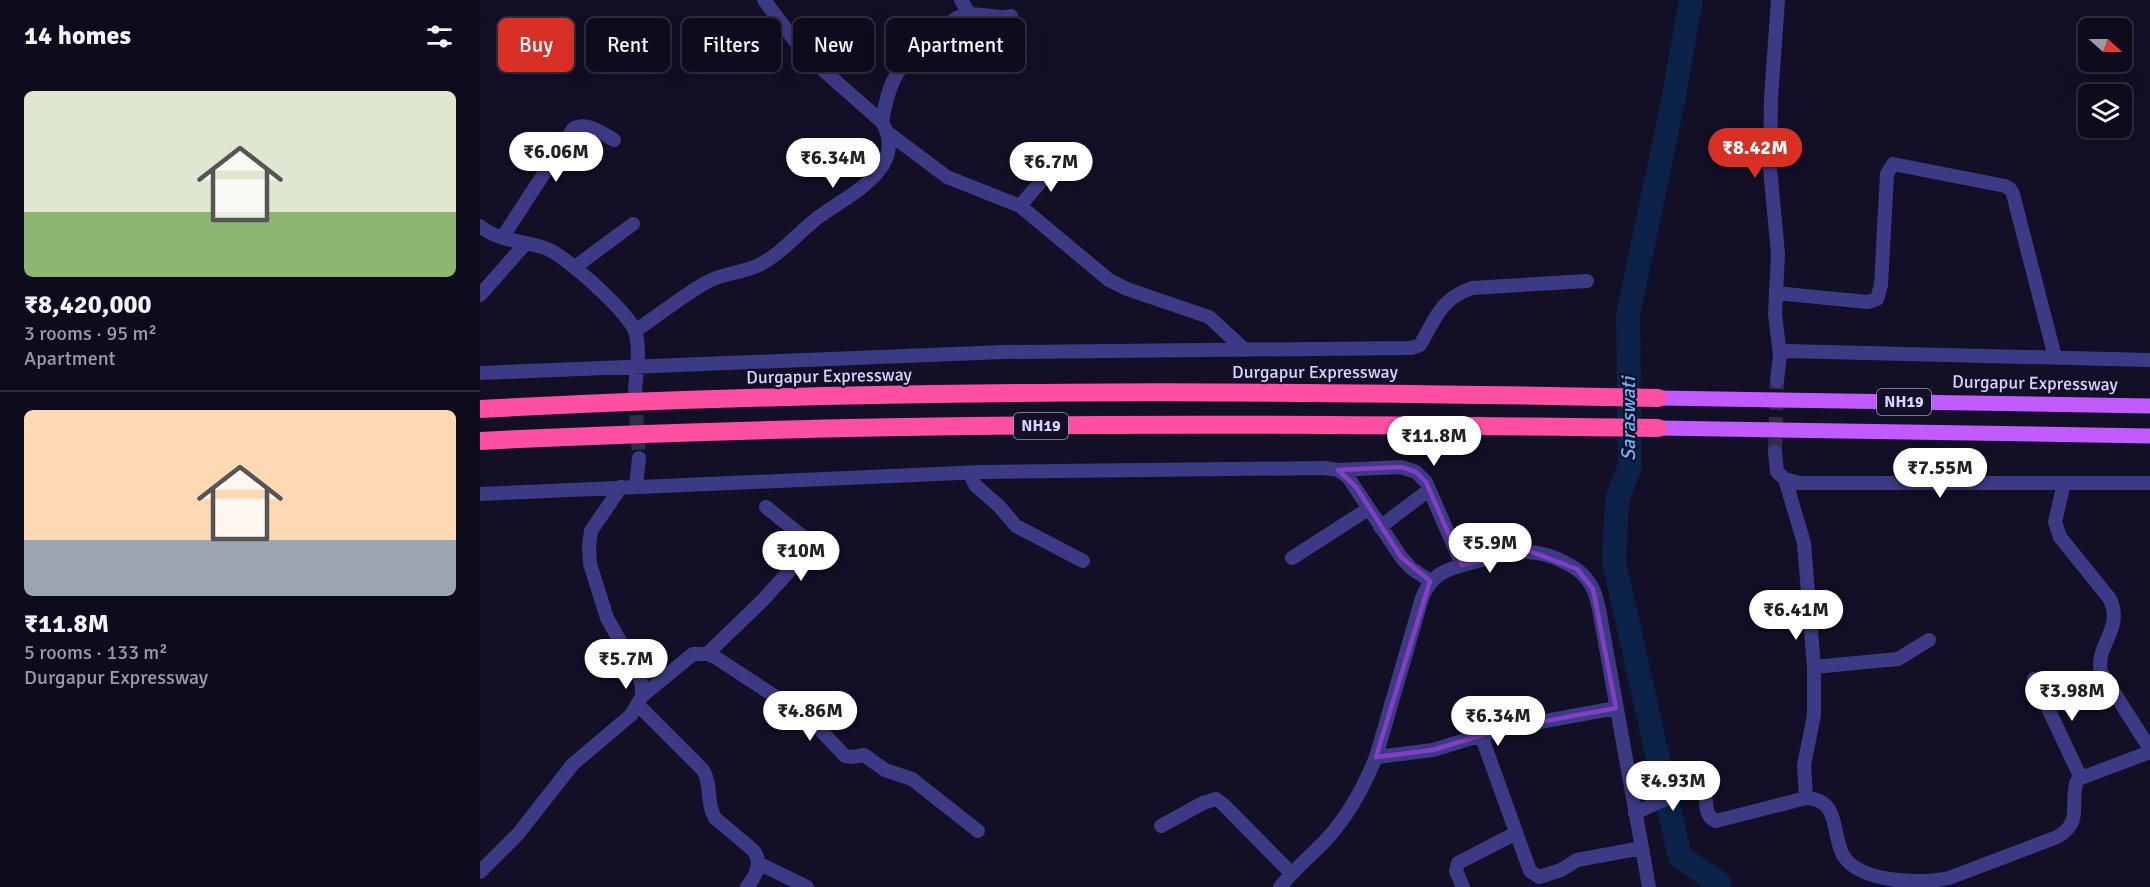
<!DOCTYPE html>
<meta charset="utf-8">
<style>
:root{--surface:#0e0b1c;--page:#1c1929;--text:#f1f3f6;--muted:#9b9ba3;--line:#2e2b3b;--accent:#d93025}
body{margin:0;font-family:Signika,sans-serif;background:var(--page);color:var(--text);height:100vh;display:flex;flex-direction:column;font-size:22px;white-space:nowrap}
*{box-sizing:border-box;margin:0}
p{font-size:20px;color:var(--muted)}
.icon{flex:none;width:33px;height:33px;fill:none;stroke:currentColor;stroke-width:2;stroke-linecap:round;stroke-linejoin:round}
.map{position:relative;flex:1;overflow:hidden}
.sheet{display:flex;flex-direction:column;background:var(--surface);width:480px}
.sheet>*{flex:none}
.banner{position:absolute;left:18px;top:18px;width:570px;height:54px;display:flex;gap:12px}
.needle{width:39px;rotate:111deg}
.fabs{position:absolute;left:1598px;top:18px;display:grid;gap:12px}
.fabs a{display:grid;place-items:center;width:54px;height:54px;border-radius:9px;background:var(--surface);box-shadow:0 6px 24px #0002,0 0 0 2px var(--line);font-size:30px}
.price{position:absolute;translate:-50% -51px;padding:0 14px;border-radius:21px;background:#fff;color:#222;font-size:20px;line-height:39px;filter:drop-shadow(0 2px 3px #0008)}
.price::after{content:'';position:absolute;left:50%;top:36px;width:18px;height:14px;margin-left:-9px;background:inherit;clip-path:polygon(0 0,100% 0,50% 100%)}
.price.current{background:var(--accent);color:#fff}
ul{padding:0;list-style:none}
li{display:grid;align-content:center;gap:12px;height:318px;padding:0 24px}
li+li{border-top:2px solid var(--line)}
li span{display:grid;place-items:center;height:186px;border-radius:9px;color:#555}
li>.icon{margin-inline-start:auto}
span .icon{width:108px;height:108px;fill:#fffc;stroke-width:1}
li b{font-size:26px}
h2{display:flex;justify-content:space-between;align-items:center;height:72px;padding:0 24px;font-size:26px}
.tag{padding:0 21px;border-radius:9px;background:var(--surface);box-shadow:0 6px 24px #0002,0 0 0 2px var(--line);font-size:21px;line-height:54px}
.tag.current{background:var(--accent);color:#fff}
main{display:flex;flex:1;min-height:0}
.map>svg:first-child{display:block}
</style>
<main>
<section class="sheet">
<h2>14 homes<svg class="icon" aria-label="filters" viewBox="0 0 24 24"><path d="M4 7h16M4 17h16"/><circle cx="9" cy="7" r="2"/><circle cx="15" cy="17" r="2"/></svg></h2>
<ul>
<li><span style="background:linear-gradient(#dfe7d0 65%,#8fb573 0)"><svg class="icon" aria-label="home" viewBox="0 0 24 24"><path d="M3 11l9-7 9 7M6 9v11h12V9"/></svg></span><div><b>₹8,420,000</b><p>3 rooms · 95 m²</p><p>Apartment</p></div></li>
<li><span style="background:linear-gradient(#ffd9b3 70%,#9aa5b1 0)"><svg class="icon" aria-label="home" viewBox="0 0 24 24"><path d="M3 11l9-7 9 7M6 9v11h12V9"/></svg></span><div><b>₹11.8M</b><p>5 rooms · 133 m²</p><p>Durgapur Expressway</p></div></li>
</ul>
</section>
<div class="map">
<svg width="1670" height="887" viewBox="0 0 1670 887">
<rect width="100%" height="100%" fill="#130f26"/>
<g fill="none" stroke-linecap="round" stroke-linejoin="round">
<path stroke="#0c2248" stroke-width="24" d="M 1211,0 L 1193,101 L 1148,315 L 1150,465 L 1137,500 L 1134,562 L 1200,857 L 1239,883 L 1240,887"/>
<path stroke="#312d47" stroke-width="14" stroke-dasharray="14 7" stroke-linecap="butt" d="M 155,394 L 159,458
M 1295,452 L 1297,381"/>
<path stroke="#3d3a85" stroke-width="14" d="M 481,0 L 489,14
M 1298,0 L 1291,98 L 1290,168 L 1298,254 L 1295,314 L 1300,355
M 402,122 C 410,75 418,67 454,37 C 463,29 472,19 484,15 C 499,11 515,20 531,16
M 407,132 L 467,177 L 540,206 L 629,280 L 647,289 L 729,317 L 765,350
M 540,206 L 579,160
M 0,226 C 19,242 43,240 65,248 C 85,255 148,312 155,331 C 161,349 156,373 155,391
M 22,238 L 93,129 C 106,121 122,133 134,140
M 95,267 L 153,224
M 1296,293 L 1388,302 L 1397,299 L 1401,285 L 1407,174 L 1413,164 L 1525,186 L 1530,189 L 1533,194 L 1575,357
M 0,295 L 46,243
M 155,331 C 179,315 202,296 227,282 C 243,273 263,273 279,265 C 301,254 317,234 336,219 C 366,196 430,169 402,122 L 325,54 L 284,0
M 0,373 L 524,352 L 931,348 L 940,345 C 956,318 960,299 992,288 L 1107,281
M 1297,381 L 1300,355 L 1306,351 L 1670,360
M 1295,452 L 1297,472 L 1305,479 L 1319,483 L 1670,483
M 858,470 L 921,467 L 936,472 L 946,482 L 982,565
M 489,473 L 496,486 L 519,506 L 536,526 L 603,561
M 1305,479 L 1324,543 L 1334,667 L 1334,715 L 1324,765 L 1326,798
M 1584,483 L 1575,522 L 1580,537 L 1630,599 C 1644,630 1615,644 1621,672 L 1670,749
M 156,486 L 159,458
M 0,494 L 502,472 L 844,468 L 858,470 L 868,477 L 921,557 L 931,568 L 950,581
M 900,527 L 949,490
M 812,558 L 888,509
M 227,654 L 284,599 L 330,548 L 331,544 L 328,541 L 286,507
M 1334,667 L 1418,659 L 1449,640
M 1554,679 L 1601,778
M 162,696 L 213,654 L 227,654 L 235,657 L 331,720 L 365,756 L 372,757 L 384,755 L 405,770 L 432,779 L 498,831
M 158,705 L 223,770 C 232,785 226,803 235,818 L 273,850 C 283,862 276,876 267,887
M 1001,735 L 1050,871 L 1059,877 L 1081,870 L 1097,860 L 1162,848
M 896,757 L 953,750 L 1022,729 L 1136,708
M 1155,813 L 1216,785 L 1221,785 C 1230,795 1221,816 1236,821 L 1326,798 C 1361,800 1351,833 1363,855 C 1379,883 1441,884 1469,878 L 1577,837 C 1604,822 1589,804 1597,781 L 1601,778 L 1670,752
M 681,826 L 723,803 L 736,799 L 744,805 L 811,873
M 278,863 L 327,887
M 0,872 L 38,834 L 93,764 L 151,715 L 162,696 L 162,687 L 159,675 L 127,618 L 110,564 L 109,545 L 111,531 L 141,487
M 800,887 C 813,871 828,858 842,844 C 867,819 883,789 896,757 L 942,598 C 953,569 974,568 1001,560 C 1034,552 1054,546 1086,563 C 1097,568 1106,576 1112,587 C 1116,594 1117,602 1119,609 L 1169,887
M 983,887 L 976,871 L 978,863 L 1036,833"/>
<path stroke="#c25bff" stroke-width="15" d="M 1178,398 L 1670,406
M 1178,428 L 1670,436"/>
<path stroke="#ff4fa3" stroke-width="18" d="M 0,409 C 392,388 785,390 1178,398
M 0,441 C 392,421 786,423 1178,428"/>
</g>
<path fill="none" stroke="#843dc5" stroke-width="4.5" stroke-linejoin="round" d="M 921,467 L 936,472 L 946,482 L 982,565 L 1049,551 L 1097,569 L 1113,589 L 1136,708 L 1022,729 L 953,750 L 896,757 L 950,581 L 921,557 L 876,487 L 858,470 Z"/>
<g text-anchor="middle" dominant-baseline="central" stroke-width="4.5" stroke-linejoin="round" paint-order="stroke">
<g fill="#130f26" stroke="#9e99be" stroke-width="1.5">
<rect x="1397" y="389" width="54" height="26" rx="4.5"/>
<rect x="534" y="413" width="54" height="26" rx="4.5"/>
</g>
<g font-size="16" font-weight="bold" fill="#d9d4ff">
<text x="1424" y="402">NH19</text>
<text x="561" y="426">NH19</text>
</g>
<g font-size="18" fill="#d9d4ff" stroke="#130f26">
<text x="835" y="372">Durgapur Expressway</text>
<text transform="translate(349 376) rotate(-1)">Durgapur Expressway</text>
<text transform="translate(1555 383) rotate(1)">Durgapur Expressway</text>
</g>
<g font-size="20" font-style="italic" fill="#62b6ff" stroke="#130f26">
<text transform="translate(1148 419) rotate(-90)">Saraswati</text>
</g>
</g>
</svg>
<div class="fabs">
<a><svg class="needle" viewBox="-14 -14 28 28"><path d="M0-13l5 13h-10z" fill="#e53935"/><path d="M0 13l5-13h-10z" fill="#9b9ba3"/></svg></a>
<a><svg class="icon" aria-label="layers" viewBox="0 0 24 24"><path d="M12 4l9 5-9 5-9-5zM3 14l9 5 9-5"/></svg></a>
</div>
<b class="price current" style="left:1275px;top:179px">₹8.42M</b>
<b class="price" style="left:76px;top:183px">₹6.06M</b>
<b class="price" style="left:353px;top:189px">₹6.34M</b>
<b class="price" style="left:571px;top:193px">₹6.7M</b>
<b class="price" style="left:954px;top:467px">₹11.8M</b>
<b class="price" style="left:1460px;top:499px">₹7.55M</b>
<b class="price" style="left:1010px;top:574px">₹5.9M</b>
<b class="price" style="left:321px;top:582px">₹10M</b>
<b class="price" style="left:1316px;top:641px">₹6.41M</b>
<b class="price" style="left:146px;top:690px">₹5.7M</b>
<b class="price" style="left:1592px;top:722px">₹3.98M</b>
<b class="price" style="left:330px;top:742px">₹4.86M</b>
<b class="price" style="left:1018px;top:747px">₹6.34M</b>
<b class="price" style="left:1193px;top:812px">₹4.93M</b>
<div class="banner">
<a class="tag current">Buy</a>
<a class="tag">Rent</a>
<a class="tag">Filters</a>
<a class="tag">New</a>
<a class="tag">Apartment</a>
</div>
</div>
</main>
